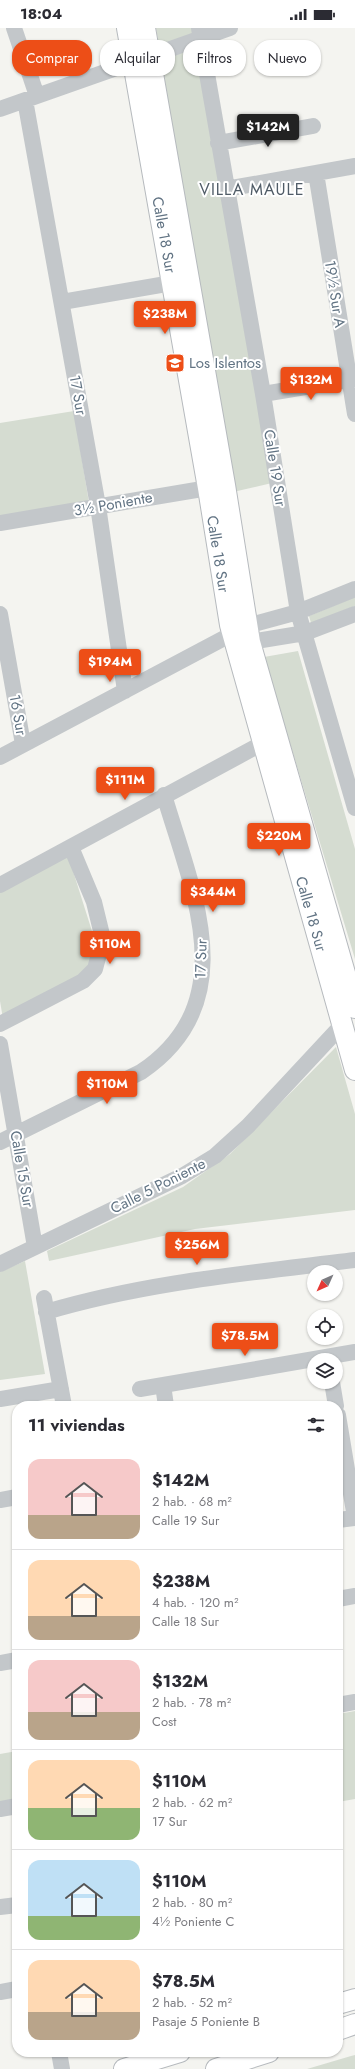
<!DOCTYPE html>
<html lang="es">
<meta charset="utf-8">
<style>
:root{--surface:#fff;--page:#f2f2f3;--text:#2b2b33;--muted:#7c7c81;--line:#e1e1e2;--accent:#ed4e17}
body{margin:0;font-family:Jost,sans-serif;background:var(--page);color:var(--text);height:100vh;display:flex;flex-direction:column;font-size:15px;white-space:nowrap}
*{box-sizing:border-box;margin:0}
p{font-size:13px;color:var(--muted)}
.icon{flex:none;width:22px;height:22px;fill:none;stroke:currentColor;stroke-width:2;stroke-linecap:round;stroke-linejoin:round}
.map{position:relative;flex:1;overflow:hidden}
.details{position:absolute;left:12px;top:1373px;width:331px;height:656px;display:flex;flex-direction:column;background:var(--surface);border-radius:16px;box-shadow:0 1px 3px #0004}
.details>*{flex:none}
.top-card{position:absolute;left:12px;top:12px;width:331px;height:36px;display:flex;gap:8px}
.needle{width:26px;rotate:225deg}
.fabs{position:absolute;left:307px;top:1237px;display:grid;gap:8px}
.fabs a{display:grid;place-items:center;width:36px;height:36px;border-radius:50%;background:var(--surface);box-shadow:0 1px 3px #0004;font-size:20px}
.price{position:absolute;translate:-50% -34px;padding:0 9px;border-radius:4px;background:var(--accent);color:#fff;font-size:13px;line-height:26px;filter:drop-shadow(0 1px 2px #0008)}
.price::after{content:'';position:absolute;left:50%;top:24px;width:12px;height:9px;margin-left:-6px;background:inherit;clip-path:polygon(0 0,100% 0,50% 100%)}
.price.selected{background:#222;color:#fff}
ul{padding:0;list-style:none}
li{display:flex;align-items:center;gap:12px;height:100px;padding:0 16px}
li+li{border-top:1px solid var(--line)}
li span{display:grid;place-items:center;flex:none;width:112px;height:80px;border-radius:12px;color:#555}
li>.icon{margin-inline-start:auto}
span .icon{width:48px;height:48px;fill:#fffc;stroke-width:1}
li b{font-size:17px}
h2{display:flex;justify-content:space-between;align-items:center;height:48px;padding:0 16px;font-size:17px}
.chip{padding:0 14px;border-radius:16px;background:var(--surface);box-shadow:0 1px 3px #0004;font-size:14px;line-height:36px}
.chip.selected{background:var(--accent);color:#fff}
.status{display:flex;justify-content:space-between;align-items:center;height:28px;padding:0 20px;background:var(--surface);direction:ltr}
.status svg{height:11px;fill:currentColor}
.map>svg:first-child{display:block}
</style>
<div class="status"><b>18:04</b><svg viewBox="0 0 49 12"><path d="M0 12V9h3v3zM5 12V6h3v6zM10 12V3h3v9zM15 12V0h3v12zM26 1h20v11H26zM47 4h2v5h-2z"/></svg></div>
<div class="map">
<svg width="355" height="2041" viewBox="0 0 355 2041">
<rect width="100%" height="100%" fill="#f4f4f0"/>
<path fill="#d5dcd1" d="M 156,0 L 192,0 L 272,455 L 233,464 Z
M 74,383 L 89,475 L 0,491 L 0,395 Z
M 355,569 L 355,578 L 311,595 L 309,588 Z
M 298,623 L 355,821 L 355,931 L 264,629 Z
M 67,824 L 97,919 L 85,946 L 3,991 L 0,973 L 0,860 Z
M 336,1019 L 355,1086 L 355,1182 L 195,1201 L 49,1233 L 47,1223 L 183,1159 L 230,1126 Z
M 25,1233 L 45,1346 L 0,1352 L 0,1244 Z
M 355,1683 L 355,1771 L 338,1774 L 338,1686 Z
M 17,1723 L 17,1774 L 0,1776 L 0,1726 Z
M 355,2027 L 355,2041 L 307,2041 L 351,2028 Z"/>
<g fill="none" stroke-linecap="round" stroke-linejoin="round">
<g stroke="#b6babe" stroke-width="22">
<path id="major" d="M 127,0 L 208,460 L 230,597 L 355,1042
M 145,0 L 225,457 L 250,614 L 355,980
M 338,1976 L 355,1971
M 338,2002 L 355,1996
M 124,2041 L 180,2024
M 216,2041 L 269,2024"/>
</g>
<path stroke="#c3c7ca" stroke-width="16" d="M 14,0 L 37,68
M 199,0 L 263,366 L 298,584 L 355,780
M 25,72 L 98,478 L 125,663
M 0,81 L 230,0
M 218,115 L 313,98
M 316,145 L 355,386
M 226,161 L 355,138
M 62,274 L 172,255
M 263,366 L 355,351
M 0,495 L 220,458
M 0,586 L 23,716
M 239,609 L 250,614 L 305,605 L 355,586
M 0,729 L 247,598 L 298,584 L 355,561
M 0,857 L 263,715
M 0,996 L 83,953 L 95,941 L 103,911 L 94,874 L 71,819
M 0,1016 L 35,1219
M 0,1114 L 141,1044 C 245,974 192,862 164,767
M 0,1236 L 182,1148 L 215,1128 L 248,1098 L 342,997
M 44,1270 L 64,1378
M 46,1284 C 147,1254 251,1245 355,1232
M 332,1354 L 336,1378
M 163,1357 L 166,1378
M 140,1361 L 355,1324
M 0,1371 L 61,1361
M 338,1387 L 355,1490
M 0,1472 L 17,1469
M 338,1492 L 355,1490
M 338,1571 L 355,1568
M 0,1635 L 17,1632
M 338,1677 L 355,1674
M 0,1781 L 17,1778
M 0,1879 L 17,1877
M 0,1964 L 17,1961
M 59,2024 L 62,2041"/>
<use href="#major" stroke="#fff" stroke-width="20"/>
</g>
<defs>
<g id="school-square" transform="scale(1)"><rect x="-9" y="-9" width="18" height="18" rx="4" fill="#ed4e17" stroke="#fff"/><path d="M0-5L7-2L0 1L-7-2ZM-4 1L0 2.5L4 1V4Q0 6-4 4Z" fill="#fff"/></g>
</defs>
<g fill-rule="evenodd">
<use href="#school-square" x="175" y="335"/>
</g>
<g text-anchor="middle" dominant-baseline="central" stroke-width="4" stroke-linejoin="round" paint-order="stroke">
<g font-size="15" fill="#617383" stroke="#fff">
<text transform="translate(164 207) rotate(80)">Calle 18 Sur</text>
<text transform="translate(335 266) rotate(81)">19½ Sur A</text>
<text transform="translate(78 367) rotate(80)">17 Sur</text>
<text transform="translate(275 440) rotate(81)">Calle 19 Sur</text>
<text transform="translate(113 476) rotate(-10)">3½ Poniente</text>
<text transform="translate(218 526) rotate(81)">Calle 18 Sur</text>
<text transform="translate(18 687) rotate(80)">16 Sur</text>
<text transform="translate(311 886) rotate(74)">Calle 18 Sur</text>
<text transform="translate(201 931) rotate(-88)">17 Sur</text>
<text transform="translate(22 1141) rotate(80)">Calle 15 Sur</text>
<text transform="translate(158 1158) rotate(-27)">Calle 5 Poniente</text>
</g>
<g font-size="15" fill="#617383" stroke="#fff" text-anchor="start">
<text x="189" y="335">Los Islentos</text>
</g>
<g font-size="16" letter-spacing="1" fill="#505c67" stroke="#fff">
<text x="252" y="161">VILLA MAULE</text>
</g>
</g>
</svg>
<div class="fabs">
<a><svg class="needle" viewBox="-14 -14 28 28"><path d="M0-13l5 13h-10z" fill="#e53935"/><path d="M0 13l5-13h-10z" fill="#7c7c81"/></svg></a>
<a><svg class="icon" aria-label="locate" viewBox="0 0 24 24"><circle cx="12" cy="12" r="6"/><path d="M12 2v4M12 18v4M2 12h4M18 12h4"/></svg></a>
<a><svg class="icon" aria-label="layers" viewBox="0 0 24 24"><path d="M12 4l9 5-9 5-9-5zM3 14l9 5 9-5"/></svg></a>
</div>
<b class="price selected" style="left:268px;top:120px">$142M</b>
<b class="price" style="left:165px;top:307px">$238M</b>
<b class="price" style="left:311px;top:373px">$132M</b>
<b class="price" style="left:110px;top:655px">$194M</b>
<b class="price" style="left:125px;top:773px">$111M</b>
<b class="price" style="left:279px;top:829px">$220M</b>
<b class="price" style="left:213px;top:885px">$344M</b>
<b class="price" style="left:110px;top:937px">$110M</b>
<b class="price" style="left:107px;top:1077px">$110M</b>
<b class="price" style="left:197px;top:1238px">$256M</b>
<b class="price" style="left:245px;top:1329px">$78.5M</b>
<div class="top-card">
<a class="chip selected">Comprar</a>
<a class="chip">Alquilar</a>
<a class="chip">Filtros</a>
<a class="chip">Nuevo</a>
</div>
<section class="details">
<h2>11 viviendas<svg class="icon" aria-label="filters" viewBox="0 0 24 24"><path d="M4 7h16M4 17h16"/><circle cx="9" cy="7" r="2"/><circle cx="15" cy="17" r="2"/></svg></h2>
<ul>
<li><span style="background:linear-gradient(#f6c9c9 70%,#b9a48a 0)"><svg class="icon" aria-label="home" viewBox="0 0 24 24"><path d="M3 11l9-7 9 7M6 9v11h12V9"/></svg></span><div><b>$142M</b><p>2 hab. · 68 m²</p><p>Calle 19 Sur</p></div></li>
<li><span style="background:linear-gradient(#ffd9b3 70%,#b9a48a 0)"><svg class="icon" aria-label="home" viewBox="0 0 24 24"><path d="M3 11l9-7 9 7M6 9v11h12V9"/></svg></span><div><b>$238M</b><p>4 hab. · 120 m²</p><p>Calle 18 Sur</p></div></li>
<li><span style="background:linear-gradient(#f6c9c9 65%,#b9a48a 0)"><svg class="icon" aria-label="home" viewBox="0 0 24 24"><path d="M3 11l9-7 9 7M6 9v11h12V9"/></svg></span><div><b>$132M</b><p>2 hab. · 78 m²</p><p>Cost</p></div></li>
<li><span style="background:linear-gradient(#ffd9b3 60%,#8fb573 0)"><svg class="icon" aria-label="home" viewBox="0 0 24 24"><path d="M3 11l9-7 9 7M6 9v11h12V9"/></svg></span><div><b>$110M</b><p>2 hab. · 62 m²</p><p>17 Sur</p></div></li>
<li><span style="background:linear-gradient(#bfe0f5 70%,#8fb573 0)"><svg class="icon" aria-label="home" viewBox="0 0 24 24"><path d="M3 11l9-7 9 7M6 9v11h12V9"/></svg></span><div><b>$110M</b><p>2 hab. · 80 m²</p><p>4½ Poniente C</p></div></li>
<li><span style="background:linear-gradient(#ffd9b3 65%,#b9a48a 0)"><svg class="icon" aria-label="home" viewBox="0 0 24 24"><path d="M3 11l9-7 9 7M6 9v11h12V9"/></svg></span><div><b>$78.5M</b><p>2 hab. · 52 m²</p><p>Pasaje 5 Poniente B</p></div></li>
</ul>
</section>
</div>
